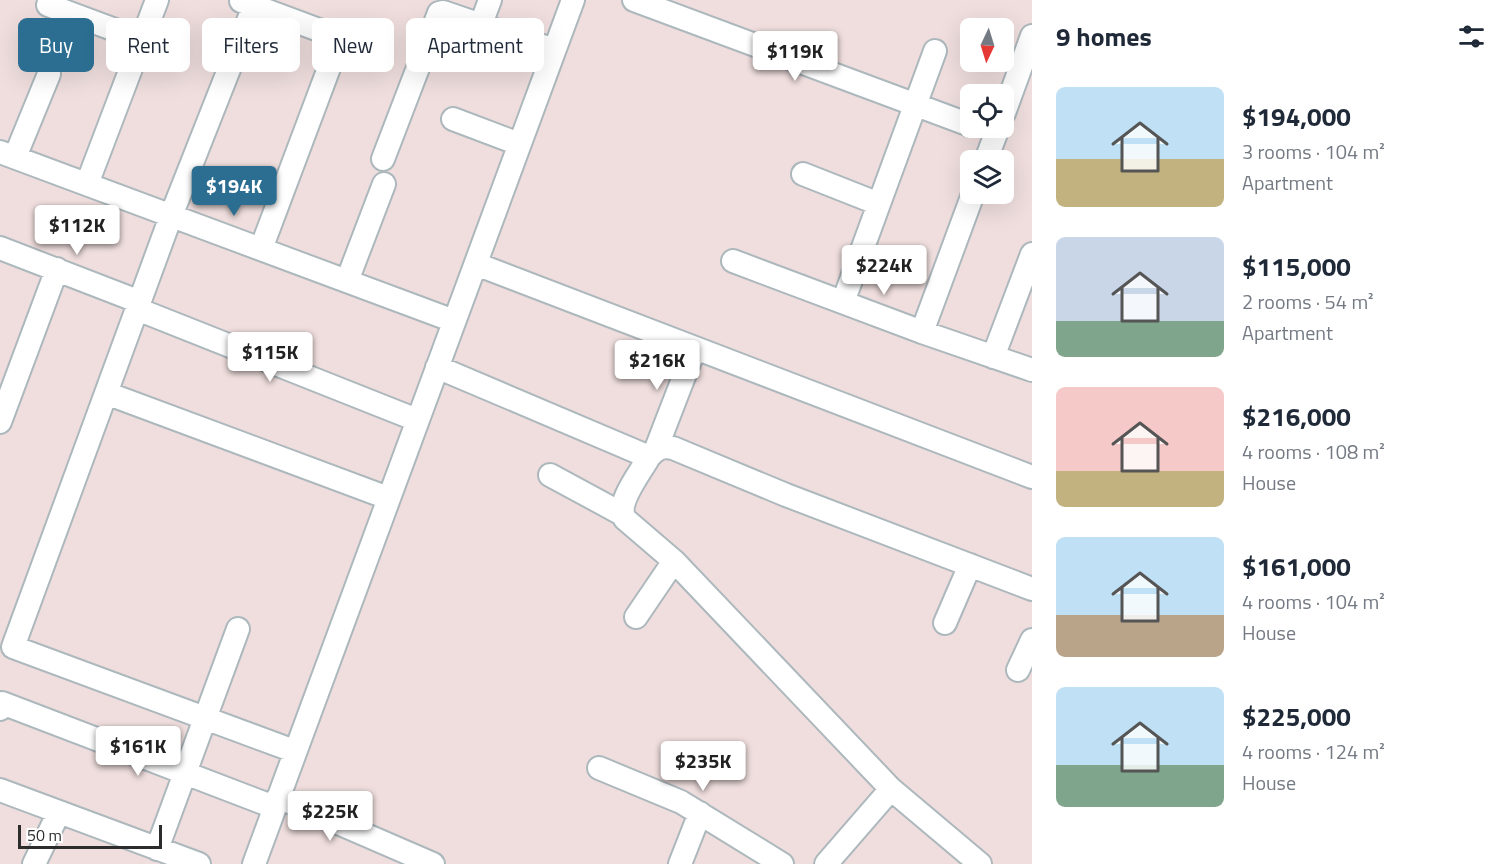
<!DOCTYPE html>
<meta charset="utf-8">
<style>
:root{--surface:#fff;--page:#f6f6f7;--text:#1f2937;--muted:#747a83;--accent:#2b6e91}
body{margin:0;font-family:"Titillium Web",sans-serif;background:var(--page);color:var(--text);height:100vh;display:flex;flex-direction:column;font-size:22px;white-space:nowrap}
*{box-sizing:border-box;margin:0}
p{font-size:20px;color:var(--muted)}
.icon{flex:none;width:33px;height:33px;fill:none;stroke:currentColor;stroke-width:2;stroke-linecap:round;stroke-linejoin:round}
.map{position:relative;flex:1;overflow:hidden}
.drawer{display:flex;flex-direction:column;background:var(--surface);width:480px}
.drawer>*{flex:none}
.guide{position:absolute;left:18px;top:18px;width:570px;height:54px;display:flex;gap:12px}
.needle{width:39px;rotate:184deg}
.controls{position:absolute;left:960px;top:18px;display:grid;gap:12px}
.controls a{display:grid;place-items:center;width:54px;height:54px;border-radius:9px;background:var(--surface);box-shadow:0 6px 24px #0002;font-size:30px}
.scale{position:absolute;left:18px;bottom:15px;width:144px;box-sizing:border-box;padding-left:6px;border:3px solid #2c2c2c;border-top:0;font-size:16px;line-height:21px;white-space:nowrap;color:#2c2c2c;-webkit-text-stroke:4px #fff;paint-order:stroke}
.price{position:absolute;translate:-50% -51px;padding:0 14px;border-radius:6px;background:#fff;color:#222;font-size:20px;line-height:39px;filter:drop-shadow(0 2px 3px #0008)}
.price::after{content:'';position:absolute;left:50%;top:36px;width:18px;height:14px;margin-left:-9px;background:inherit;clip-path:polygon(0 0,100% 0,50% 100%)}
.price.active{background:var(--accent);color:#fff}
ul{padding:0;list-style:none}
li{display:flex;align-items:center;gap:18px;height:150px;padding:0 24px}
li span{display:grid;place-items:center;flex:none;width:168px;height:120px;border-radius:9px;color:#555}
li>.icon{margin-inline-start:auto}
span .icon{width:72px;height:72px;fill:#fffc;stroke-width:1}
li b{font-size:26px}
h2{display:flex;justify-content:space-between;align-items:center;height:72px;padding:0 24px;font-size:26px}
.pill{padding:0 21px;border-radius:9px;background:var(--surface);box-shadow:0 6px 24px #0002;font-size:21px;line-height:54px}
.pill.active{background:var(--accent);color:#fff}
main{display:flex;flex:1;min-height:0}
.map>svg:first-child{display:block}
</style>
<main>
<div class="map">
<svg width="1032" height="864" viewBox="0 0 1032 864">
<rect width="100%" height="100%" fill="#efdedd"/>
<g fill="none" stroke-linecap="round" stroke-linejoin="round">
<g stroke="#adb8bd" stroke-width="26">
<path id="minor" d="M 634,0 L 970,125
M 241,1 L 335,36 L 338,44 L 261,249
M 48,5 L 142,40
M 254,6 L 171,216 L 13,647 L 294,751
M 481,24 L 490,0
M 1004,113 L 1032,36
M 453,119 L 519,144
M 0,152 L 454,321
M 15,157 L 49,74
M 383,159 L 439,13 L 443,12 L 554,50
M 986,160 L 998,128
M 803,174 L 879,204
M 87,184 L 157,0
M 0,248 L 140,302
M 733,261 L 922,332 L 973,194
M 476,264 L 1032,477
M 347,281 L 384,184
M 843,302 L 935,51
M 137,309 L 417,420
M 922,332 L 1032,370
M 993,357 L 1032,254
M 437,367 L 649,457 C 641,472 615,503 625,519 L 674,561 L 891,789 L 980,864
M 106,393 L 388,498
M 0,422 L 57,269
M 656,449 L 695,348
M 649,457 C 657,448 662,446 673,448 L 786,495 L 1032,589
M 550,475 L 622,514
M 636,617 L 674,561
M 945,623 L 970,565
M 1018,670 L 1032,640
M 0,709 L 2,703 L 274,807
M 599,768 L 681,802 L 782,864
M 0,790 L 199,864
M 278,797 L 433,864
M 157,849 L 238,629
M 34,864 L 59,812
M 254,864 L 573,0
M 680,864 L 700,813
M 826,864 L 891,789"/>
</g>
<use href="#minor" stroke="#fff" stroke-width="22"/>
</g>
</svg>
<div class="controls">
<a><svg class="needle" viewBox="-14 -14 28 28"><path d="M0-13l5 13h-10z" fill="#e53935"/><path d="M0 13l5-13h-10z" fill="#747a83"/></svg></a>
<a><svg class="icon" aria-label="locate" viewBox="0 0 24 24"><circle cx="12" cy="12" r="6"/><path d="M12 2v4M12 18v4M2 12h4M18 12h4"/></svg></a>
<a><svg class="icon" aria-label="layers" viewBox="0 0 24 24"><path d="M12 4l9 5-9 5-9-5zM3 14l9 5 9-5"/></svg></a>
</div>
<div class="scale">50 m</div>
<b class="price" style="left:795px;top:82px">$119K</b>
<b class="price active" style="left:234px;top:217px">$194K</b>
<b class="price" style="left:77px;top:256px">$112K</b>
<b class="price" style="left:884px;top:296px">$224K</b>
<b class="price" style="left:270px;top:383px">$115K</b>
<b class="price" style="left:657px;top:391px">$216K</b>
<b class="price" style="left:138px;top:777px">$161K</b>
<b class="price" style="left:703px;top:792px">$235K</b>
<b class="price" style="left:330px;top:842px">$225K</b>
<div class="guide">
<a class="pill active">Buy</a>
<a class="pill">Rent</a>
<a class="pill">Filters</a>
<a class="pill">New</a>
<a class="pill">Apartment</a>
</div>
</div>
<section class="drawer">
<h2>9 homes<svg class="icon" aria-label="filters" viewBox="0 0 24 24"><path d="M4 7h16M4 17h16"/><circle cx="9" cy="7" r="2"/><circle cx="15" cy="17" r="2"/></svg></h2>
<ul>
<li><span style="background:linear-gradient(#bfe0f5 60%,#c2b280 0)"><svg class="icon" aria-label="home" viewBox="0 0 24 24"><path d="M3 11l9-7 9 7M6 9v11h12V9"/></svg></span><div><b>$194,000</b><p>3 rooms · 104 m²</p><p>Apartment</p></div></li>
<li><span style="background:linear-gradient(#c9d6e8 70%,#7fa58c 0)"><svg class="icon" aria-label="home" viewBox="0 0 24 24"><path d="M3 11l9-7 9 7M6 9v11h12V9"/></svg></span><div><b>$115,000</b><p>2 rooms · 54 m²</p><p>Apartment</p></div></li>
<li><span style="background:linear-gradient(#f6c9c9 70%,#c2b280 0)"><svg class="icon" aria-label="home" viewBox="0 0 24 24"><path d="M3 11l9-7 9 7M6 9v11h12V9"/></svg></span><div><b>$216,000</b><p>4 rooms · 108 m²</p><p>House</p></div></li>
<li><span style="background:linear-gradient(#bfe0f5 65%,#b9a48a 0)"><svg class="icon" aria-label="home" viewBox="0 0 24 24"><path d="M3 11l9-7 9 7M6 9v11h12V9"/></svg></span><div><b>$161,000</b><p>4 rooms · 104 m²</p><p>House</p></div></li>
<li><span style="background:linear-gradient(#bfe0f5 65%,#7fa58c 0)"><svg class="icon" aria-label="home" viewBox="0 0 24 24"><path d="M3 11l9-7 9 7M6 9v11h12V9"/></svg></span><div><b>$225,000</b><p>4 rooms · 124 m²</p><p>House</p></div></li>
</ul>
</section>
</main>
